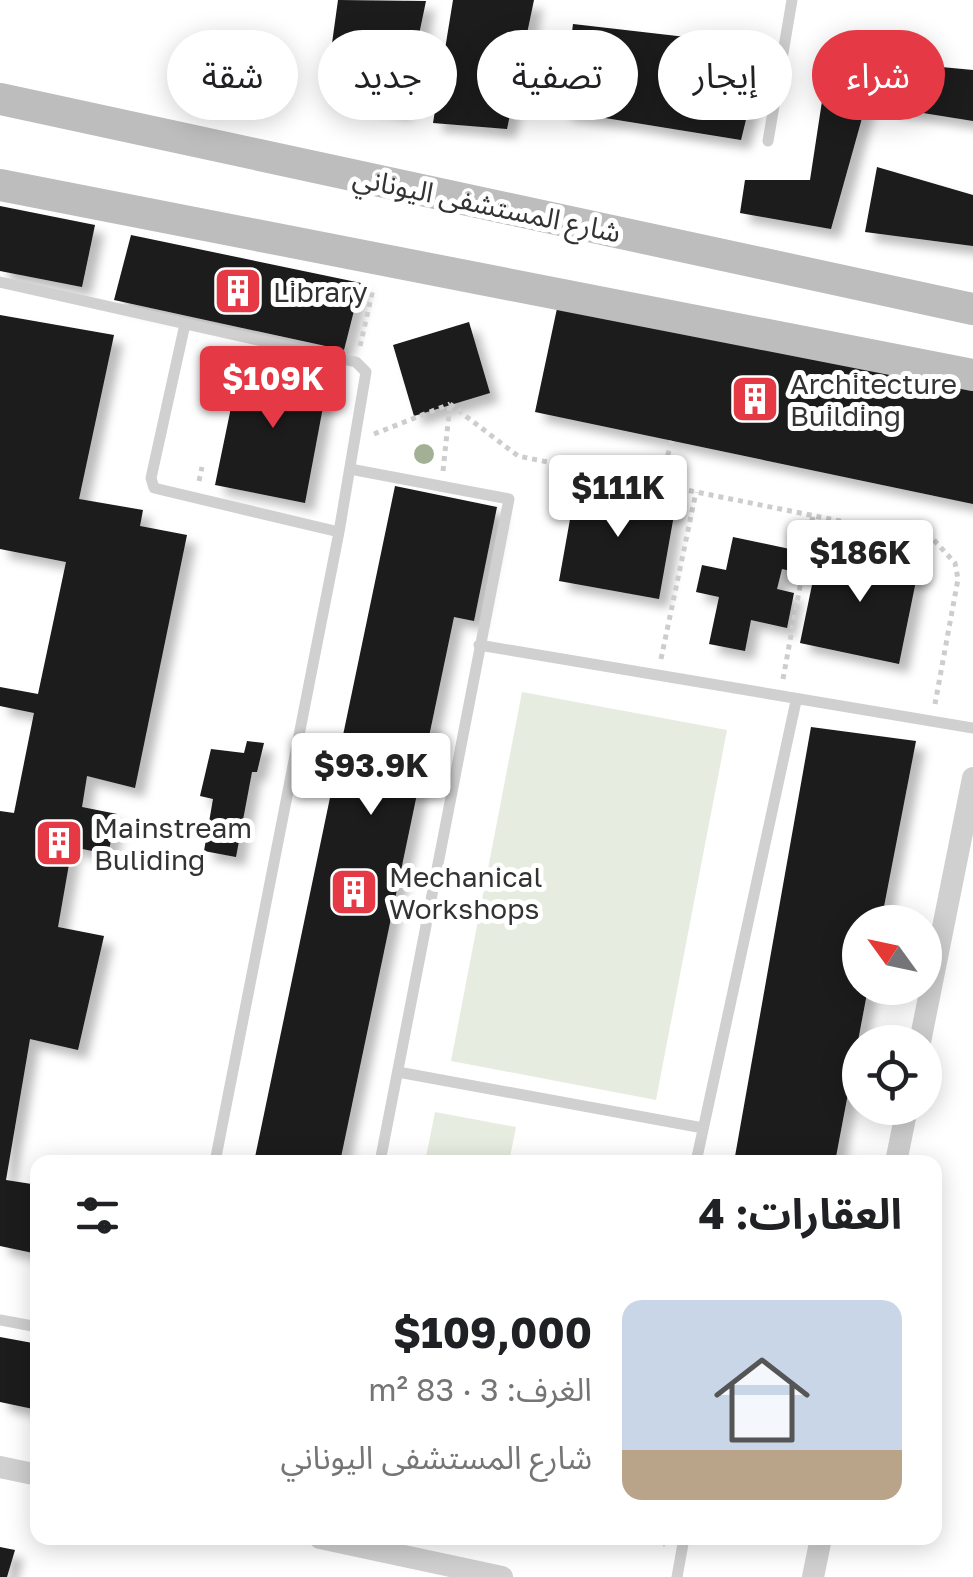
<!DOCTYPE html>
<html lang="ar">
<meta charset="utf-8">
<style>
:root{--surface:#fff;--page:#f2f2f2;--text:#202124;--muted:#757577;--accent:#e63946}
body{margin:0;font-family:"Golos Text","Noto Sans Arabic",sans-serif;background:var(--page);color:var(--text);direction:rtl;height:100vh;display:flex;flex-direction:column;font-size:38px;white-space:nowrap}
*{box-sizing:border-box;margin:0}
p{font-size:32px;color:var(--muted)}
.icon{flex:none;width:55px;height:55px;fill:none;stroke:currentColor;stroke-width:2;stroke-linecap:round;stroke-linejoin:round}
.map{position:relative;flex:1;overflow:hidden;direction:ltr}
.side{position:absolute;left:30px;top:1155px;width:912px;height:390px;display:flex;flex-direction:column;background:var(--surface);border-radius:20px;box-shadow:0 5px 25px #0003;direction:rtl}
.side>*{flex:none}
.top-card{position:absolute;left:30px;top:30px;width:915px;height:90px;direction:rtl;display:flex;gap:20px}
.needle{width:65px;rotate:303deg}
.controls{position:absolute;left:842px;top:905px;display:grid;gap:20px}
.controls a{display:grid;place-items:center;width:100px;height:100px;border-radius:50%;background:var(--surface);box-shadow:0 5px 25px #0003;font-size:50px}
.price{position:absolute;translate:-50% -85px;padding:0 22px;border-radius:10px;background:#fff;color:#222;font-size:32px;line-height:65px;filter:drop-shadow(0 2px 5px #0008)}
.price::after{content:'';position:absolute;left:50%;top:60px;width:30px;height:22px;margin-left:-15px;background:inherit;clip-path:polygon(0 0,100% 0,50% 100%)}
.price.on{background:var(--accent);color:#fff}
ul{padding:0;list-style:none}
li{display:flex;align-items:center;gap:30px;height:250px;padding:0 40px}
li span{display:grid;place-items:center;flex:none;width:280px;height:200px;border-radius:20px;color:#555}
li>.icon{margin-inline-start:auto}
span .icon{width:120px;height:120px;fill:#fffc;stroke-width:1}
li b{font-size:42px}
h2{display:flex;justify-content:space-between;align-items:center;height:120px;padding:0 40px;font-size:42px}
.pill{padding:0 35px;border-radius:45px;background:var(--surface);box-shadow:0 5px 25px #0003;font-size:35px;line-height:90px}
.pill.on{background:var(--accent);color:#fff}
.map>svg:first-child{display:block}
</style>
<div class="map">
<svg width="973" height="1577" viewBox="0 0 973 1577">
<defs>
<filter id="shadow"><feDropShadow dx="9" dy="9" stdDeviation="5" flood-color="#0004"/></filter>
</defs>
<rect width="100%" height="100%" fill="#fff"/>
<path fill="#e6ecdf" d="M 522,692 L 727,730 L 656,1100 L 451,1061 Z
M 435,1112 L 516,1127 L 509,1162 L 425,1162 Z"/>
<path fill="#1a1a1a" filter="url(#shadow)" d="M 338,0 L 426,1 L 403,111 L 325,94 Z
M 453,0 L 534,0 L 507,129 L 433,123 Z
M 573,24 L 764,46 L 741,140 L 562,111 Z
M 831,42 L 883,43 L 831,229 L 740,213 L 745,180 L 810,180 Z
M 899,63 L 973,70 L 973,121 L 892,108 Z
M 877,167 L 973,195 L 973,246 L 865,232 Z
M 0,206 L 95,225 L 82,287 L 0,271 Z
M 131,235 L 361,283 L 344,350 L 114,300 Z
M 559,299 L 973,386 L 973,504 L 535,412 Z
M 0,315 L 114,335 L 79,499 L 143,510 L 140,526 L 187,535 L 135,788 L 87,776 L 82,807 L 117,814 L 108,854 L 72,847 L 58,927 L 104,936 L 78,1050 L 30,1039 L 6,1180 L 38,1185 L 38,1254 L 0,1246 L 0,811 L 14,813 L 34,713 L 0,706 L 0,687 L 38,694 L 66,562 L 0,549 Z
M 469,322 L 490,393 L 414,416 L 393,345 Z
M 241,359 L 329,375 L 305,503 L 215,485 Z
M 577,480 L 677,498 L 659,599 L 559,581 Z
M 395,486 L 497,507 L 474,621 L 454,617 L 340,1162 L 254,1162 Z
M 733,537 L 804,552 L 800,573 L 782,569 L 777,589 L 794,593 L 787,628 L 751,620 L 745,651 L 709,644 L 719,597 L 696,592 L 702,565 L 726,570 Z
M 820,546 L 919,566 L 899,664 L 800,643 Z
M 811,727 L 916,741 L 881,922 L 860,922 L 860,988 L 868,988 L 835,1162 L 734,1162 Z
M 247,741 L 264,743 L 257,772 L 252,772 L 236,857 L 204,851 L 213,799 L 200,796 L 211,749 L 244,753 Z
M 0,1337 L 38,1344 L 38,1410 L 0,1402 Z
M 0,1547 L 15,1550 L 7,1577 L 0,1577 Z"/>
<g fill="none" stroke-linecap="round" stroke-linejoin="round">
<path stroke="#cdcdcd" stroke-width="5" stroke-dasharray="5 5" stroke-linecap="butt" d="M 360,346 L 373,289
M 450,404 L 518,456 L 934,540 L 955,563 L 958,579 L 935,704
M 374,434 L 450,404
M 443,471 L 450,404
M 199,481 L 202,467
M 659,484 L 672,441
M 661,659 L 696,492
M 783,679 L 813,515
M 33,1308 L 38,1287
M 634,1538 L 665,1544"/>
<path stroke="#d0d0d0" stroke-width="11" d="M 768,141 L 792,0
M 0,282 L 356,362 L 366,372 L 339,532 L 215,1162
M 185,324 L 151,478 L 154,488 L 339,532
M 350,469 L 509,499 L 380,1162
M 479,645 L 973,728
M 398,1072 L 703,1128
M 696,1162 L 796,701
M 0,1320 L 38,1327
M 677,1577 L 684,1538"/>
<path stroke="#d0d0d0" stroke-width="22" d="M 920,1042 L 973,778
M 896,1162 L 907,1108
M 0,1467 L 38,1475
M 320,1538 L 502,1577
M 813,1577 L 821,1538"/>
<path stroke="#bdbdbd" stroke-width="32" d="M 0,99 L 973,309
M 0,185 L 973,375"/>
</g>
<circle fill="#a2b095" cx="424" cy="454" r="10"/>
<defs>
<g id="building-square" transform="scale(2.5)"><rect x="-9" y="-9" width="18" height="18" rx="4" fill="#e63946" stroke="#fff"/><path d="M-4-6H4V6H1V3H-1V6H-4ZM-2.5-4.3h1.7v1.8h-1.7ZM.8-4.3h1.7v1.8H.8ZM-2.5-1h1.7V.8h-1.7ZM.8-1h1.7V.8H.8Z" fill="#fff"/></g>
</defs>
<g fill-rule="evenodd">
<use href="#building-square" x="238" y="291"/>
<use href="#building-square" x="755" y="399"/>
<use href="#building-square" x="59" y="843"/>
<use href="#building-square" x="354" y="892"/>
</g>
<g text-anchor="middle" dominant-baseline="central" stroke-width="10" stroke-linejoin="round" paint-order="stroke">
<g font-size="28" fill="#333" stroke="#fff">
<text transform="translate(487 204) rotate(12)">شارع المستشفى اليوناني</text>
</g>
<g font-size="28" fill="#333" stroke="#fff" text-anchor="start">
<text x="273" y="291">Library</text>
<text x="790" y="383">Architecture<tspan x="790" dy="32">Building</tspan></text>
<text x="94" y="827">Mainstream<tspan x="94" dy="32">Buliding</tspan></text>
<text x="389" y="876">Mechanical<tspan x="389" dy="32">Workshops</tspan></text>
</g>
</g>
</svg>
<div class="controls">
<a><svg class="needle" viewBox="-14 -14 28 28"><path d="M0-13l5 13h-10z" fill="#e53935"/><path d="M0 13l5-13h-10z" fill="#757577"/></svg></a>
<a><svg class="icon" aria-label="locate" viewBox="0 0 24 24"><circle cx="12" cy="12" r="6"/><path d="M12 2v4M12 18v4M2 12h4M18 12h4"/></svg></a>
</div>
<b class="price on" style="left:273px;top:431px">$109K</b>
<b class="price" style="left:618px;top:540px">$111K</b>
<b class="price" style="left:860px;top:605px">$186K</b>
<b class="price" style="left:371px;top:818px">$93.9K</b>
<div class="top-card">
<a class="pill on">شراء</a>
<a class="pill">إيجار</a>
<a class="pill">تصفية</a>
<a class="pill">جديد</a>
<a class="pill">شقة</a>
</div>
<section class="side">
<h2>العقارات: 4<svg class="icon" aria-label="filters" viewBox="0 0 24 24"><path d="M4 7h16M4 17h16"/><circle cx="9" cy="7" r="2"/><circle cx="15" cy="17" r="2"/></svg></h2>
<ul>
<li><span style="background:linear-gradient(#c9d6e8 75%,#b9a48a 0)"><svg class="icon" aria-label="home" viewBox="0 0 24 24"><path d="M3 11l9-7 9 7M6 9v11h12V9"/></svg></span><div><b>$109,000</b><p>الغرف: 3 · 83 m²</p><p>شارع المستشفى اليوناني</p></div></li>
</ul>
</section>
</div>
